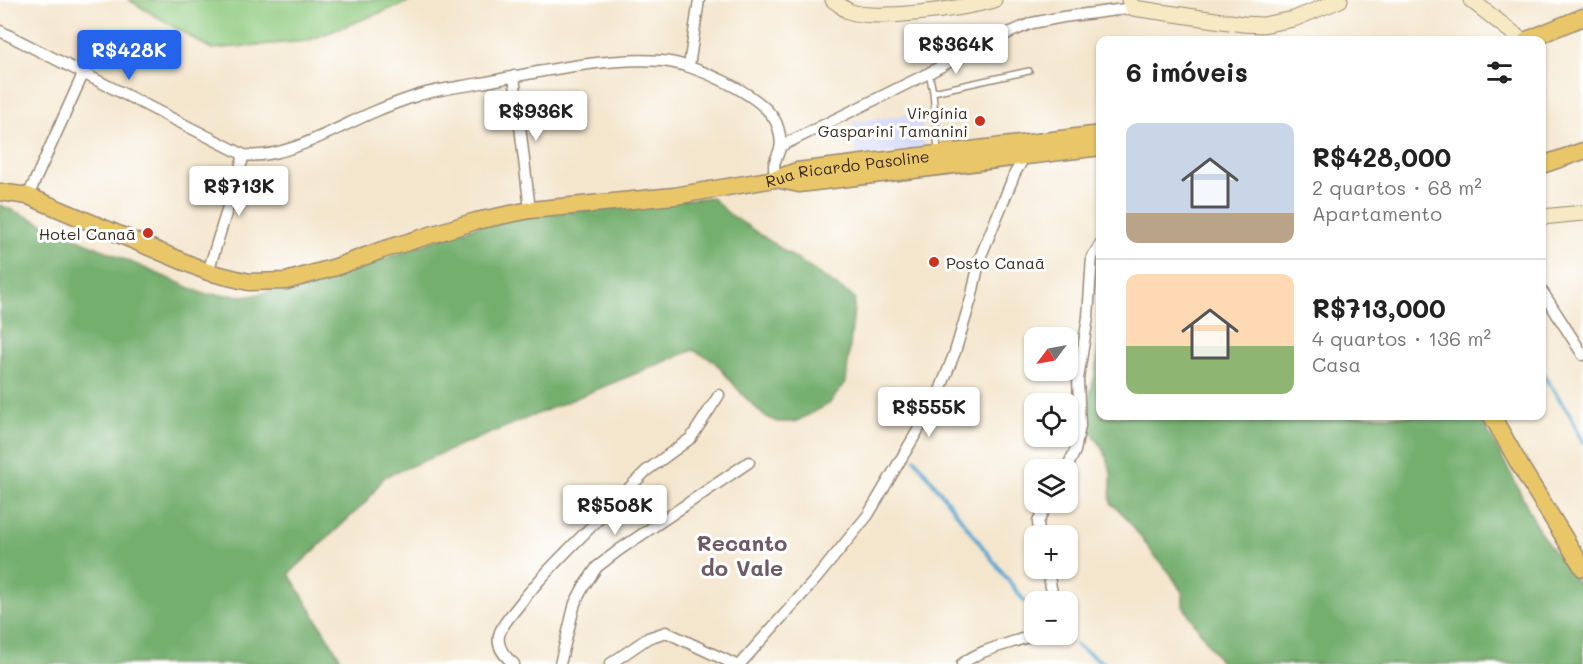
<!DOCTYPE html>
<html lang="pt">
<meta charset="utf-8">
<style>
:root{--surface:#fff;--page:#f2f2f2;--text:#222;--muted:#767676;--line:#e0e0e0;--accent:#2563eb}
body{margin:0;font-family:Mali,sans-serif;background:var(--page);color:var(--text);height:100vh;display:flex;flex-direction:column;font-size:22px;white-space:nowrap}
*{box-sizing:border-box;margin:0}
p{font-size:20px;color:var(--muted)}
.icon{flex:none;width:33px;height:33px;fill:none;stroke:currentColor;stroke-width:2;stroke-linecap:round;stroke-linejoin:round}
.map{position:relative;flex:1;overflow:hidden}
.details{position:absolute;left:1096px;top:36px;width:450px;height:384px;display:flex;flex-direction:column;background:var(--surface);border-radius:12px;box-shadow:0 2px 4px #0004}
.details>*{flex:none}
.needle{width:39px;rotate:238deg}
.controls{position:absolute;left:1024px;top:327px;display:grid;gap:12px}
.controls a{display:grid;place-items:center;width:54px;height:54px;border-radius:12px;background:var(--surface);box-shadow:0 2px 4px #0004;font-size:30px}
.price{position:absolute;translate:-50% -51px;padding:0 14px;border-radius:6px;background:#fff;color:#222;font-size:20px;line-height:39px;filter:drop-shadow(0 2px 3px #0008)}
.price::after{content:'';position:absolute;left:50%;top:36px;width:18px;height:14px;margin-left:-9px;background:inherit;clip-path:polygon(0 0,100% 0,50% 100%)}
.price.current{background:var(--accent);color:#fff}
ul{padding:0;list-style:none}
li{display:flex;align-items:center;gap:18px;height:150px;padding:0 30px}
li+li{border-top:2px solid var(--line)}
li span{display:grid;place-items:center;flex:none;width:168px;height:120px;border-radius:12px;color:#555}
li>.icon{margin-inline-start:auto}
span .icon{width:72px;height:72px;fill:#fffc;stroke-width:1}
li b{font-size:26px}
h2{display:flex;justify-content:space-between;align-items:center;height:72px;padding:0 30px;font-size:26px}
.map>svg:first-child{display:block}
</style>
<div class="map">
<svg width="1583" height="664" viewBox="0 0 1583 664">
<rect width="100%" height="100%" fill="#fff"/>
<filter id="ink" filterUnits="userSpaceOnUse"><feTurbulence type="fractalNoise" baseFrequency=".0167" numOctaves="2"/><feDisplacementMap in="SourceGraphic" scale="12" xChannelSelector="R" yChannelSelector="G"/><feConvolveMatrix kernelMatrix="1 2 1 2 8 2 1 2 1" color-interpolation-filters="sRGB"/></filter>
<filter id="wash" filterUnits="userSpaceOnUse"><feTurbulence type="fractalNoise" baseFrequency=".008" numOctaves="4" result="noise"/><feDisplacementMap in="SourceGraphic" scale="24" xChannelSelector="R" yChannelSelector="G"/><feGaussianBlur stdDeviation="1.35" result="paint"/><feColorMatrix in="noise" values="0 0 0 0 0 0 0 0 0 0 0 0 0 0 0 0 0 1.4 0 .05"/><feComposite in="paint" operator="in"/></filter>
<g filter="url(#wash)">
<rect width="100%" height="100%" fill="#f4e6cd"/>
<path fill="#d4d8f9" d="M 920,113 L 925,148 L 857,157 L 852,122 Z"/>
<path fill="#91cb80" stroke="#667a4f" stroke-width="1.5" d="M 129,0 L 413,0 L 307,41 L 211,49 Z"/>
<path fill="#74af6e" stroke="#586c46" stroke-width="1.5" d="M 711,197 L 728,213 L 855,298 L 846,382 L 829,404 L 795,422 L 777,422 L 763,415 L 743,395 L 713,360 L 693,350 L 384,477 L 367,501 L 289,574 L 344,664 L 0,664 L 0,205 L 204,294 L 249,296 L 273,291 L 378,261 L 463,230 L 504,218 Z
M 1101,329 L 1101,416 L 1480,416 L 1514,480 L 1541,534 L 1583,590 L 1583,664 L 1222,664 L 1183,606 L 1183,594 L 1170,573 L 1154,555 L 1124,515 L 1111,503 C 1109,493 1112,484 1111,474 C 1109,456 1097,435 1083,426 L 1095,373 Z"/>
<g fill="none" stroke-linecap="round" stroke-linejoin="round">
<path stroke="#55a5cf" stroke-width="4" d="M 1542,373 L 1571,416 L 1583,443
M 915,459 L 1025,602
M 1076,645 L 1105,664"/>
</g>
</g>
<g filter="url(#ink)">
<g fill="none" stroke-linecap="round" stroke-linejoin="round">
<g stroke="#988876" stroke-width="8">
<path id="lane" d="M 929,73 L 933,92 L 1029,71
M 933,92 L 938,150"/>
</g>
<g stroke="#988876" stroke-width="13">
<path id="street" d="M 0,31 L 244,155 C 285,160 337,127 376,111 C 390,105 404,100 419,95 C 438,89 461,87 481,83 C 537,72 605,57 662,61 C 692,63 762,94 776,122 C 779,129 782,141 780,148 C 779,154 775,159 774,165 C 774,170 775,175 775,179
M 689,66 L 699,0
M 514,76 L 530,210
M 781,146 L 929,73 L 976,47 L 1032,23 L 1063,17 L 1133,8
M 28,196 L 83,74
M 208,272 L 244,155
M 1542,291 L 1583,355
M 1066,470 L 1075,451 L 1080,426 L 1078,379 L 1088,317 L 1092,257 L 1101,243
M 1039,536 L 1038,522 L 1048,502
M 1047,568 L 1054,602
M 514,664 C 504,656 495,645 500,632 C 504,622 513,613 519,605 C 553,561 596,524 634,483 L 646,471 L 691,438 L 719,395
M 560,664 L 575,603 L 584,586 L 597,567 L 619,550 L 749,462
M 610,664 L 648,638 L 666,632 L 734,664
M 740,664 L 815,580 L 868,515 L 937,398 L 955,352 L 971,299 L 980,258 L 1015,173 L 1025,156
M 962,664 C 984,647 1010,645 1035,634"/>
</g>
<g stroke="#988876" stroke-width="17">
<path id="secondary" d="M 833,0 C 838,3 843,8 848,11 C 875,22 965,8 994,0
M 1129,0 L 1133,8 L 1243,24 L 1263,25 L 1294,19 L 1340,0
M 1471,0 L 1522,40
M 1542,217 L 1583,213"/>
</g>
<g stroke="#988876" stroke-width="19">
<g id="primary">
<path d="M 1527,40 L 1583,17"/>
<path d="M 1542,165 L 1583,151"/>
<path d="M 776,179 L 799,184 L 1101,147"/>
<path id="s1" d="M 0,192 L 28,196 L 208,272 L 249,282 L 286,281 L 336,267 L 382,250 L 476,221 L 530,210 L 674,196 L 775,179 L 797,171 L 1101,134"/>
<path d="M 1492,416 L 1522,469 L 1583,568"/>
</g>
</g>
<use href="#lane" stroke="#fff" stroke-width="5"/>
<use href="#street" stroke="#fff" stroke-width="10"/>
<use href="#secondary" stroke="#f6e9c3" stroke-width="15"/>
<use href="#primary" stroke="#e9c769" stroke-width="16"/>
</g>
</g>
<g fill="#c8321e" stroke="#fff" stroke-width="2">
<circle cx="980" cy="121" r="6"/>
<circle cx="148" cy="233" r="6"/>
<circle cx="934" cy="262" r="6"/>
</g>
<g text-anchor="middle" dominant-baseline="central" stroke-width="6" stroke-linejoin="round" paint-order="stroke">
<g font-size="16" fill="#3b2a1e" stroke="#fff" text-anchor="end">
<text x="968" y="112">Virgínia<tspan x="968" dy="18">Gasparini Tamanini</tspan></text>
<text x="136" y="233">Hotel Canaã</text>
<text x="946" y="262" text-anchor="start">Posto Canaã</text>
</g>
<g font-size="16" fill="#3b2a1e" stroke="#fff">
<text stroke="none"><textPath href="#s1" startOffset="878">Rua Ricardo Pasoline</textPath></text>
</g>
<g font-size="22" font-weight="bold" fill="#6e5b66" stroke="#fff">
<text x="742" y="542">Recanto<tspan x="742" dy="25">do Vale</tspan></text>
</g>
</g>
</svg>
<div class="controls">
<a><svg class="needle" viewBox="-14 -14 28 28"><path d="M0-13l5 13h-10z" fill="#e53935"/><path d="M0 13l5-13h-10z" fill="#767676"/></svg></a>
<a><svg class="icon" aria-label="locate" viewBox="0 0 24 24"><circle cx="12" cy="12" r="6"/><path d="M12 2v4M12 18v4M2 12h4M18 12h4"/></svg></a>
<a><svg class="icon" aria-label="layers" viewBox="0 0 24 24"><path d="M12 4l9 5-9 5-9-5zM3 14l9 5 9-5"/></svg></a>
<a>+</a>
<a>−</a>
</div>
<b class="price" style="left:956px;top:75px">R$364K</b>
<b class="price current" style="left:129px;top:81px">R$428K</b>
<b class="price" style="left:536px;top:142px">R$936K</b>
<b class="price" style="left:239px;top:217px">R$713K</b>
<b class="price" style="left:929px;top:438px">R$555K</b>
<b class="price" style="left:615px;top:536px">R$508K</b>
<section class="details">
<h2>6 imóveis<svg class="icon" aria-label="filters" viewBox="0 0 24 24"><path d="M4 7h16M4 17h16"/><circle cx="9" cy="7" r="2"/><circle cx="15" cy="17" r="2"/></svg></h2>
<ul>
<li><span style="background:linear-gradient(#c9d6e8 75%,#b9a48a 0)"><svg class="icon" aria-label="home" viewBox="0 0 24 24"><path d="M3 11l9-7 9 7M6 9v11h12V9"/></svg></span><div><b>R$428,000</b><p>2 quartos · 68 m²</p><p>Apartamento</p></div></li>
<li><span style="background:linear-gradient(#ffd9b3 60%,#8fb573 0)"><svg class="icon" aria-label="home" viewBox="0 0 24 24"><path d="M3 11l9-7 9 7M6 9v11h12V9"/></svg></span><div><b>R$713,000</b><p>4 quartos · 136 m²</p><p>Casa</p></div></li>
</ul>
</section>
</div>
